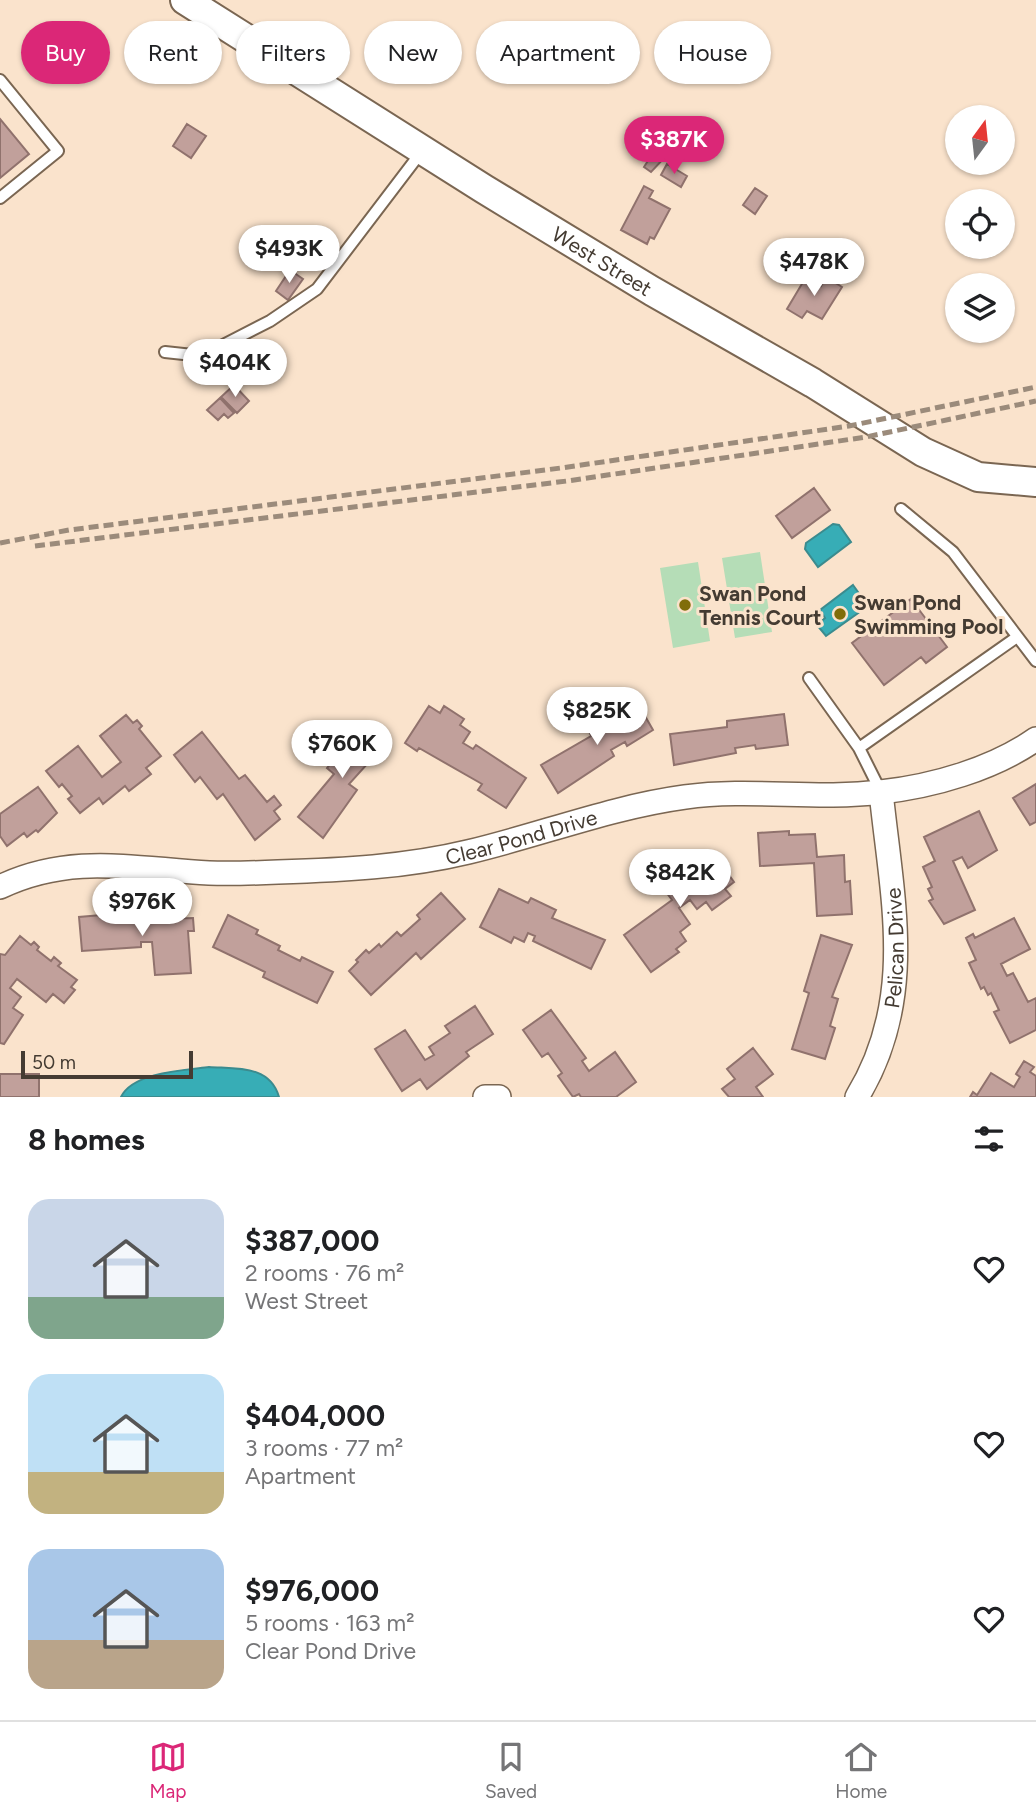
<!DOCTYPE html>
<meta charset="utf-8">
<style>
:root{--surface:#fff;--page:#f6f6f6;--text:#202124;--muted:#757577;--line:#e0e0e0;--accent:#db2777}
body{margin:0;font-family:Figtree,sans-serif;background:var(--page);color:var(--text);height:100vh;display:flex;flex-direction:column;font-size:26px;white-space:nowrap}
*{box-sizing:border-box;margin:0}
p{font-size:23px;color:var(--muted)}
.icon{flex:none;width:38px;height:38px;fill:none;stroke:currentColor;stroke-width:2;stroke-linecap:round;stroke-linejoin:round}
.map{position:relative;height:1097px;overflow:hidden}
.sheet{display:flex;flex-direction:column;background:var(--surface);flex:1}
.sheet>*{flex:none}
.banner{position:absolute;left:21px;top:21px;width:994px;height:63px;display:flex;gap:14px}
.needle{width:46px;rotate:15deg}
.fabs{position:absolute;left:945px;top:105px;display:grid;gap:14px}
.fabs a{display:grid;place-items:center;width:70px;height:70px;border-radius:50%;background:var(--surface);box-shadow:0 2px 5px #0004;font-size:35px}
.scale{position:absolute;left:21px;bottom:18px;width:172px;box-sizing:border-box;padding-left:7px;border:4px solid #443b32;border-top:0;font-size:19px;line-height:24px;white-space:nowrap;color:#443b32;-webkit-text-stroke:5px #fae3cc;paint-order:stroke}
.price{position:absolute;translate:-50% -60px;padding:0 16px;border-radius:24px;background:#fff;color:#222;font-size:23px;line-height:46px;filter:drop-shadow(0 2px 4px #0008)}
.price::after{content:'';position:absolute;left:50%;top:42px;width:21px;height:16px;margin-left:-10px;background:inherit;clip-path:polygon(0 0,100% 0,50% 100%)}
.price.current{background:var(--accent);color:#fff}
ul{padding:0;list-style:none}
li{display:flex;align-items:center;gap:21px;height:175px;padding:0 28px}
li span{display:grid;place-items:center;flex:none;width:196px;height:140px;border-radius:21px;color:#555}
li>.icon{margin-inline-start:auto}
span .icon{width:84px;height:84px;fill:#fffc;stroke-width:1}
li b{font-size:30px}
h2{display:flex;justify-content:space-between;align-items:center;height:84px;padding:0 28px;font-size:30px}
.chip{padding:0 24px;border-radius:32px;background:var(--surface);box-shadow:0 2px 5px #0004;font-size:24px;line-height:63px}
.chip.current{background:var(--accent);color:#fff}
.menu{display:flex;justify-content:space-around;align-items:center;height:98px;border-top:2px solid var(--line);background:var(--surface);font-size:19px;color:var(--muted)}
.menu a{display:grid;justify-items:center;gap:4px}
.menu .current{color:var(--accent)}
.map>svg:first-child{display:block}
</style>
<div class="map">
<svg width="1036" height="1097" viewBox="0 0 1036 1097">
<rect width="100%" height="100%" fill="#fae3cc"/>
<path fill="#b5ddb7" d="M 760,552 L 772,632 L 735,638 L 722,558 Z
M 698,562 L 710,641 L 673,648 L 660,568 Z"/>
<path fill="#37adb6" stroke="#3b8b8e" stroke-width="2" d="M 833,524 L 839,525 L 851,542 L 818,567 L 805,549 L 806,543 Z
M 853,585 L 868,606 L 826,636 L 817,625 L 825,618 L 820,610 Z
M 209,1067 C 237,1069 270,1065 279,1097 L 121,1097 C 133,1072 185,1070 209,1067 Z"/>
<path fill="#c1a09b" stroke="#90726d" stroke-width="2" d="M 0,119 L 29,154 L 0,178 Z
M 187,124 L 206,136 L 191,158 L 173,146 Z
M 662,131 L 677,137 L 673,150 L 657,144 Z
M 655,150 L 666,156 L 651,172 L 644,167 Z
M 667,164 L 687,176 L 681,187 L 661,175 Z
M 644,186 L 653,191 L 649,198 L 670,209 L 654,239 L 650,237 L 647,244 L 621,230 Z
M 755,188 L 767,196 L 755,214 L 743,205 Z
M 290,270 L 303,279 L 288,300 L 276,291 Z
M 806,277 L 821,286 L 826,277 L 842,287 L 822,319 L 807,311 L 802,318 L 787,309 Z
M 234,385 L 249,401 L 237,413 L 221,397 Z
M 220,398 L 234,413 L 228,418 L 224,414 L 218,420 L 207,410 Z
M 814,488 L 830,510 L 792,538 L 776,516 Z
M 911,599 L 947,647 L 926,663 L 921,657 L 884,685 L 852,643 Z
M 637,702 L 653,730 L 627,746 L 625,742 L 611,750 L 614,756 L 558,793 L 541,765 L 591,736 L 589,731 Z
M 429,706 L 440,713 L 444,706 L 464,719 L 460,725 L 470,732 L 463,743 L 473,749 L 476,745 L 526,778 L 506,808 L 478,790 L 482,784 L 419,748 L 417,751 L 405,743 Z
M 784,714 L 788,745 L 756,749 L 755,745 L 735,748 L 736,753 L 674,765 L 670,734 L 727,727 L 727,721 Z
M 126,715 L 133,723 L 137,720 L 142,726 L 139,729 L 161,756 L 146,768 L 151,774 L 129,791 L 125,786 L 103,804 L 99,798 L 80,813 L 68,799 L 72,796 L 62,784 L 59,787 L 46,771 L 78,746 L 102,777 L 121,762 L 100,736 Z
M 364,722 L 388,741 L 349,784 L 357,790 L 323,838 L 298,817 L 334,774 L 327,768 Z
M 202,732 L 239,779 L 245,775 L 267,802 L 274,796 L 281,805 L 274,811 L 280,819 L 255,840 L 223,794 L 217,799 L 200,777 L 195,782 L 174,755 Z
M 1036,784 L 1036,822 L 1030,825 L 1013,798 Z
M 38,787 L 57,813 L 38,832 L 36,830 L 27,837 L 24,833 L 7,846 L 0,836 L 0,814 Z
M 979,811 L 997,850 L 968,868 L 962,857 L 953,861 L 975,910 L 944,924 L 929,901 L 933,899 L 928,889 L 932,887 L 923,867 L 935,861 L 924,837 Z
M 789,831 L 789,835 L 815,834 L 817,857 L 844,855 L 845,882 L 850,881 L 852,914 L 817,916 L 814,863 L 760,866 L 758,833 Z
M 712,851 L 734,882 L 725,889 L 731,896 L 712,910 L 706,902 L 697,909 L 690,900 L 679,908 L 690,924 L 680,932 L 686,941 L 676,949 L 679,952 L 651,972 L 624,935 L 672,900 L 660,884 L 682,868 L 684,871 L 692,865 L 689,860 L 699,852 L 703,857 Z
M 499,889 L 528,903 L 531,898 L 556,910 L 552,918 L 605,940 L 591,969 L 533,941 L 535,936 L 528,933 L 524,942 L 514,937 L 511,943 L 480,927 Z
M 441,893 L 465,919 L 421,959 L 416,953 L 371,995 L 349,971 L 358,962 L 356,960 L 366,950 L 369,953 L 379,944 L 381,947 L 397,932 L 401,936 L 420,919 L 417,915 Z
M 165,911 L 165,919 L 193,918 L 194,931 L 188,931 L 191,973 L 155,975 L 152,942 L 141,942 L 141,947 L 82,951 L 79,917 L 113,914 L 113,920 L 138,919 L 137,913 Z
M 228,915 L 258,930 L 256,934 L 280,946 L 278,950 L 300,961 L 302,957 L 333,972 L 317,1003 L 263,977 L 265,972 L 213,947 Z
M 1014,918 L 1030,949 L 1001,964 L 1007,976 L 1013,973 L 1028,1002 L 1036,998 L 1036,1030 L 1010,1043 L 994,1012 L 999,1010 L 991,993 L 988,995 L 984,987 L 981,989 L 969,963 L 976,960 L 966,938 L 973,934 L 975,938 Z
M 821,935 L 852,945 L 832,997 L 838,999 L 830,1026 L 835,1028 L 825,1059 L 792,1049 L 809,993 L 804,991 Z
M 20,936 L 31,945 L 34,942 L 39,947 L 37,950 L 51,961 L 54,957 L 61,963 L 58,966 L 77,980 L 71,987 L 75,990 L 64,1003 L 53,994 L 46,1002 L 17,979 L 10,988 L 21,997 L 13,1008 L 23,1015 L 4,1044 L 0,1043 L 0,954 L 5,955 Z
M 475,1006 L 493,1034 L 466,1052 L 469,1056 L 427,1089 L 420,1079 L 402,1091 L 375,1049 L 405,1030 L 425,1060 L 434,1055 L 429,1047 L 450,1033 L 445,1026 Z
M 551,1010 L 586,1058 L 582,1061 L 589,1071 L 615,1052 L 636,1082 L 616,1097 L 581,1097 L 579,1094 L 573,1097 L 558,1076 L 562,1073 L 548,1053 L 542,1057 L 523,1030 Z
M 753,1048 L 773,1074 L 756,1087 L 763,1097 L 729,1097 L 722,1089 L 735,1079 L 727,1069 Z
M 1024,1061 L 1034,1067 L 1030,1072 L 1036,1076 L 1036,1097 L 970,1097 L 973,1092 L 977,1095 L 991,1073 L 1014,1087 L 1020,1077 L 1016,1074 Z
M 0,1074 L 39,1074 L 39,1097 L 0,1097 Z"/>
<g fill="none" stroke-linecap="round" stroke-linejoin="round">
<g stroke="#7a6652" stroke-width="14">
<path id="service" d="M 0,80 L 58,151 L 0,198
M 165,352 L 202,356 L 270,321 L 317,289 L 422,151
M 901,509 L 953,552 L 1036,661
M 809,678 L 859,748
M 881,792 L 859,748 L 1017,637"/>
</g>
<g stroke="#7a6652" stroke-width="26">
<g id="minor">
<path id="s1" d="M 0,887 C 71,853 134,869 209,873 C 231,874 255,873 278,872 C 341,870 406,867 468,852 C 540,835 611,807 685,797 C 750,788 816,800 881,792 C 934,786 993,769 1036,739"/>
<path d="M 485,1097 L 499,1097"/>
<path id="s2" d="M 857,1097 C 917,999 892,899 881,792"/>
</g>
</g>
<g stroke="#7a6652" stroke-width="32">
<g id="tertiary">
<path id="s3" d="M 185,0 L 484,189 L 652,291 L 813,383 L 923,452 L 978,477 L 1036,482"/>
</g>
</g>
<use href="#service" stroke="#fff" stroke-width="10"/>
<use href="#minor" stroke="#fff" stroke-width="23"/>
<use href="#tertiary" stroke="#fff" stroke-width="28"/>
<path stroke="#9b8b7b" stroke-width="5" stroke-dasharray="10 5" stroke-linecap="butt" d="M 0,543 L 69,530 L 561,468 L 849,426 L 1036,387
M 35,546 L 567,481 L 866,437 L 1036,401"/>
</g>
<g fill="#806d09" stroke="#fae3cc" stroke-width="2.5">
<circle cx="685" cy="605" r="7"/>
<circle cx="840" cy="614" r="7"/>
</g>
<g text-anchor="middle" dominant-baseline="central" stroke-width="6" stroke-linejoin="round" paint-order="stroke">
<g font-size="21" fill="#443b32" stroke="#fae3cc">
<text stroke="none"><textPath href="#s3" startOffset="492">West Street</textPath></text>
<text stroke="none"><textPath href="#s1" startOffset="528">Clear Pond Drive</textPath></text>
<text stroke="none"><textPath href="#s2" startOffset="156">Pelican Drive</textPath></text>
</g>
<g font-size="21" font-weight="bold" fill="#443b32" stroke="#fae3cc" text-anchor="start">
<text x="699" y="593">Swan Pond<tspan x="699" dy="24">Tennis Court</tspan></text>
<text x="854" y="602">Swan Pond<tspan x="854" dy="24">Swimming Pool</tspan></text>
</g>
</g>
</svg>
<div class="fabs">
<a><svg class="needle" viewBox="-14 -14 28 28"><path d="M0-13l5 13h-10z" fill="#e53935"/><path d="M0 13l5-13h-10z" fill="#757577"/></svg></a>
<a><svg class="icon" aria-label="locate" viewBox="0 0 24 24"><circle cx="12" cy="12" r="6"/><path d="M12 2v4M12 18v4M2 12h4M18 12h4"/></svg></a>
<a><svg class="icon" aria-label="layers" viewBox="0 0 24 24"><path d="M12 4l9 5-9 5-9-5zM3 14l9 5 9-5"/></svg></a>
</div>
<div class="scale">50 m</div>
<b class="price current" style="left:674px;top:176px">$387K</b>
<b class="price" style="left:289px;top:285px">$493K</b>
<b class="price" style="left:814px;top:298px">$478K</b>
<b class="price" style="left:235px;top:399px">$404K</b>
<b class="price" style="left:597px;top:747px">$825K</b>
<b class="price" style="left:342px;top:780px">$760K</b>
<b class="price" style="left:680px;top:909px">$842K</b>
<b class="price" style="left:142px;top:938px">$976K</b>
<div class="banner">
<a class="chip current">Buy</a>
<a class="chip">Rent</a>
<a class="chip">Filters</a>
<a class="chip">New</a>
<a class="chip">Apartment</a>
<a class="chip">House</a>
</div>
</div>
<section class="sheet">
<h2>8 homes<svg class="icon" aria-label="filters" viewBox="0 0 24 24"><path d="M4 7h16M4 17h16"/><circle cx="9" cy="7" r="2"/><circle cx="15" cy="17" r="2"/></svg></h2>
<ul>
<li><span style="background:linear-gradient(#c9d6e8 70%,#7fa58c 0)"><svg class="icon" aria-label="home" viewBox="0 0 24 24"><path d="M3 11l9-7 9 7M6 9v11h12V9"/></svg></span><div><b>$387,000</b><p>2 rooms · 76 m²</p><p>West Street</p></div><svg class="icon" aria-label="heart" viewBox="0 0 24 24"><path d="M12 20l-8-8c-3-5 5-10 8-4 3-6 11-1 8 4z"/></svg></li>
<li><span style="background:linear-gradient(#bfe0f5 70%,#c2b280 0)"><svg class="icon" aria-label="home" viewBox="0 0 24 24"><path d="M3 11l9-7 9 7M6 9v11h12V9"/></svg></span><div><b>$404,000</b><p>3 rooms · 77 m²</p><p>Apartment</p></div><svg class="icon" aria-label="heart" viewBox="0 0 24 24"><path d="M12 20l-8-8c-3-5 5-10 8-4 3-6 11-1 8 4z"/></svg></li>
<li><span style="background:linear-gradient(#a9c7e8 65%,#b9a48a 0)"><svg class="icon" aria-label="home" viewBox="0 0 24 24"><path d="M3 11l9-7 9 7M6 9v11h12V9"/></svg></span><div><b>$976,000</b><p>5 rooms · 163 m²</p><p>Clear Pond Drive</p></div><svg class="icon" aria-label="heart" viewBox="0 0 24 24"><path d="M12 20l-8-8c-3-5 5-10 8-4 3-6 11-1 8 4z"/></svg></li>
</ul>
</section>
<nav class="menu">
<a class="current"><svg class="icon" aria-label="map" viewBox="0 0 24 24"><path d="M3 6l6-2 6 2 6-2v14l-6 2-6-2-6 2zM9 4v14M15 6v14"/></svg>Map</a>
<a><svg class="icon" aria-label="saved" viewBox="0 0 24 24"><path d="M7 4h10v16l-5-4-5 4z"/></svg>Saved</a>
<a><svg class="icon" aria-label="home" viewBox="0 0 24 24"><path d="M3 11l9-7 9 7M6 9v11h12V9"/></svg>Home</a>
</nav>
